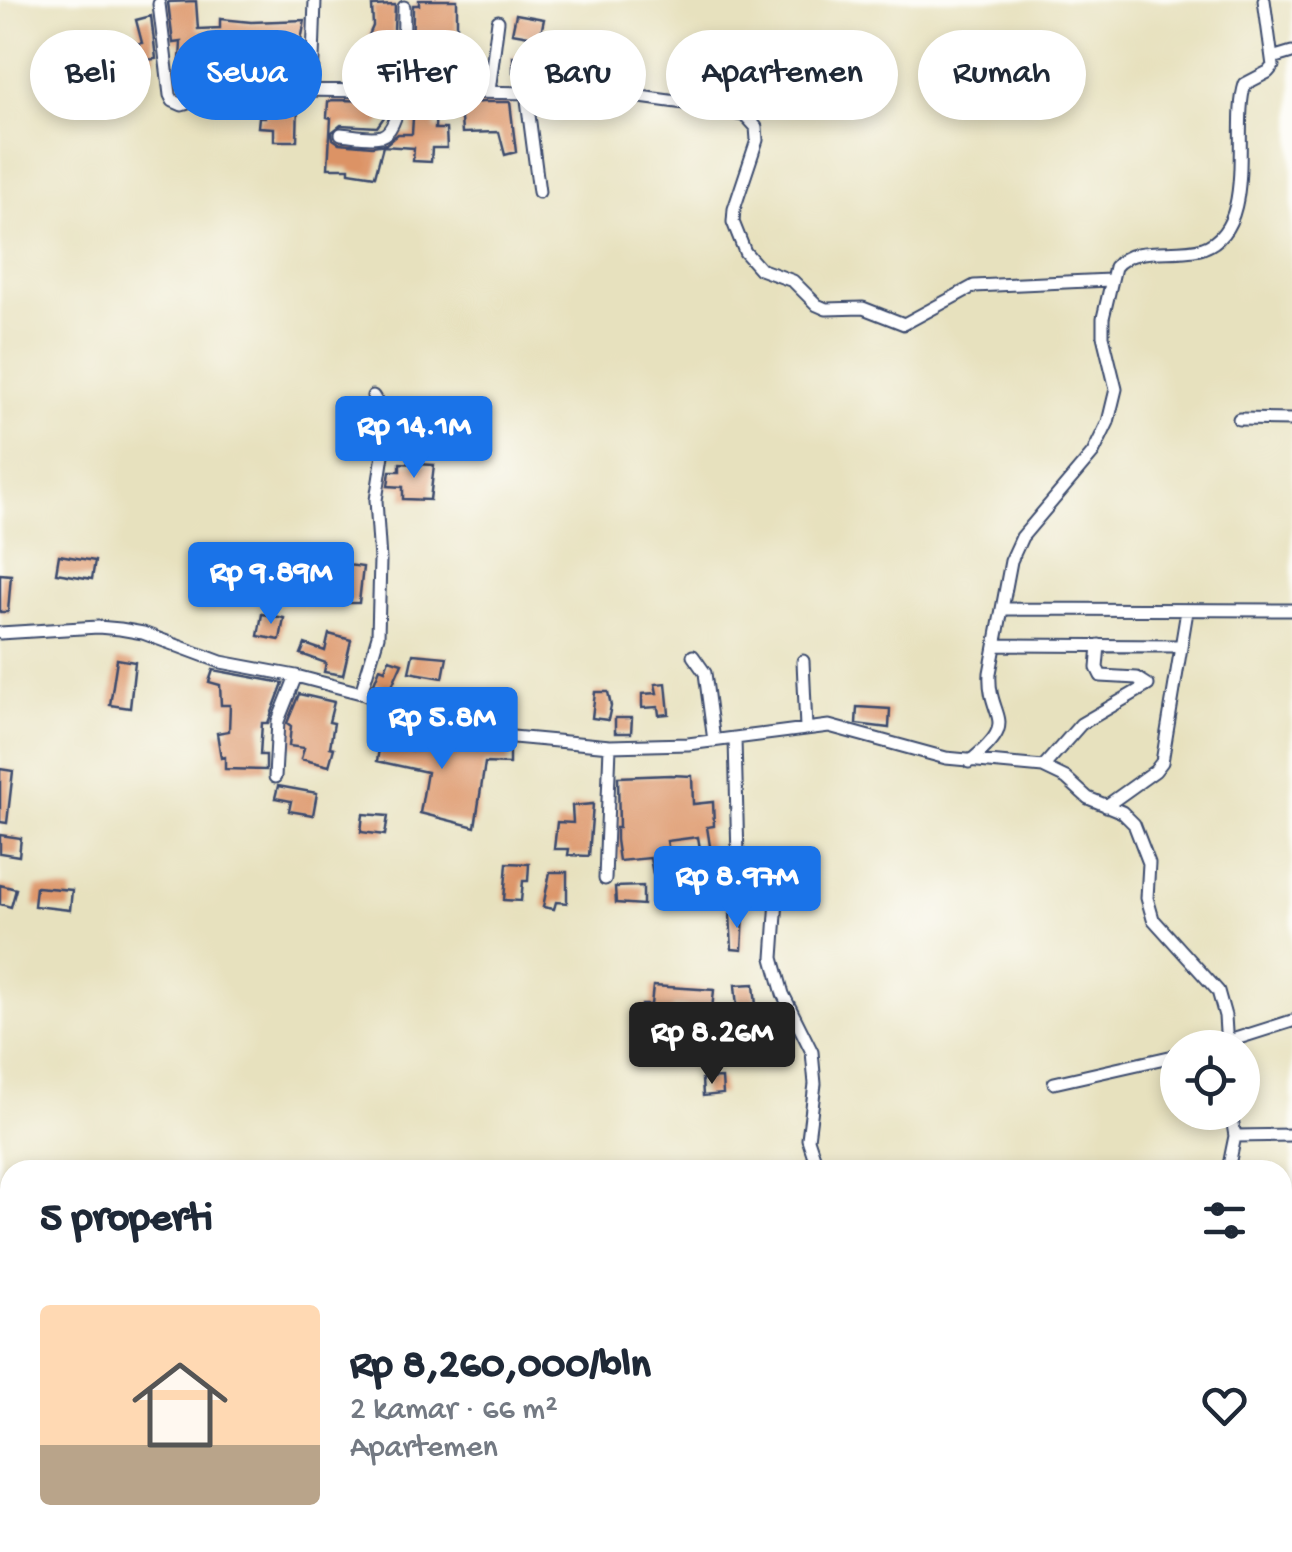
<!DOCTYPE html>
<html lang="id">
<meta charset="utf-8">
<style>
:root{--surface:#fff;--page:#f2f2f3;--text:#1f2937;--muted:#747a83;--accent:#1a73e8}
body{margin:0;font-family:"Gochi Hand",sans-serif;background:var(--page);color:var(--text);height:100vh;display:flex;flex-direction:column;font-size:38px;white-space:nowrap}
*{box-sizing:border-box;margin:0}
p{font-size:32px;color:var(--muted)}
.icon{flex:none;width:55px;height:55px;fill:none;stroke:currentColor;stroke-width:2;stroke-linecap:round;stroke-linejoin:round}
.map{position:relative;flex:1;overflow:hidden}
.details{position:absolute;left:0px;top:1160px;width:1292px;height:392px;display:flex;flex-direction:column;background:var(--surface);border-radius:30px 30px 0 0;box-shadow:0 5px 15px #0003}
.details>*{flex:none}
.top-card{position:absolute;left:30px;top:30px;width:1232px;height:90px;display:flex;gap:20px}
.buttons{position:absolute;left:1160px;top:1030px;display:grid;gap:20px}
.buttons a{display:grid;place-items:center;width:100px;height:100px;border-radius:50%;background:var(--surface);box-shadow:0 5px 15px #0003;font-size:50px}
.price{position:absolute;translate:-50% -85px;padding:0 22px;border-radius:10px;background:var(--accent);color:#fff;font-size:32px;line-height:65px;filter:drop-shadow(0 2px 5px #0008)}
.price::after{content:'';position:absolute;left:50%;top:60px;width:30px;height:22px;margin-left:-15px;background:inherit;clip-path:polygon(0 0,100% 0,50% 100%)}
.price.selected{background:#222;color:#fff}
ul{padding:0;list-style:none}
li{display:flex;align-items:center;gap:30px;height:250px;padding:0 40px}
li span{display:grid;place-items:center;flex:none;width:280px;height:200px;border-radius:10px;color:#555}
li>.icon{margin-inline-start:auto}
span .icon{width:120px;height:120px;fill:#fffc;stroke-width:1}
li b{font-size:42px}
h2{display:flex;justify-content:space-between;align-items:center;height:120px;padding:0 40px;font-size:42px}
.tag{padding:0 35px;border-radius:45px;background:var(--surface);box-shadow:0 5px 15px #0003;font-size:35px;line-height:90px}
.tag.selected{background:var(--accent);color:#fff}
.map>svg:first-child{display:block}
</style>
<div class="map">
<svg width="1292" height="1552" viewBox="0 0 1292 1552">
<rect width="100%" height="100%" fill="#fdfcf7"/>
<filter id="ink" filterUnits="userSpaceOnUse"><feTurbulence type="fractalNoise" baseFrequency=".01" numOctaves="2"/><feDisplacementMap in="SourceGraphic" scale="20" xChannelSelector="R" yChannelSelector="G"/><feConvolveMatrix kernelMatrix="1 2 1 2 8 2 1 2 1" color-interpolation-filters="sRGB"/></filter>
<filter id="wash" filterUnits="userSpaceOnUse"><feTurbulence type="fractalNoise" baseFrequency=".0048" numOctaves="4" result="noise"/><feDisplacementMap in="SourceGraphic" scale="40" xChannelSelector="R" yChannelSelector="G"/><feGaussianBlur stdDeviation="2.25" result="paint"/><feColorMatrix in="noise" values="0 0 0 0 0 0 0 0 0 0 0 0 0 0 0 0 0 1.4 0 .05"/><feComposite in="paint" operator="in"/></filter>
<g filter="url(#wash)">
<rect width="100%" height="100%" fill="#e7e1be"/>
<g id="blocks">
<path fill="#dc9365" d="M 419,0 L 457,0 L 457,80 L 436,81 L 436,71 L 412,73 L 413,5 L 419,5 Z
M 196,1 L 198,29 L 220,28 L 220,19 L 251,22 L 305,20 L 295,72 L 273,74 L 267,45 L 213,42 L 210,80 L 179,79 L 181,42 L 173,43 L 168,2 Z
M 395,5 L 392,82 L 376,82 L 377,72 L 361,70 L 359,49 L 363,49 L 373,26 L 372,6 Z
M 516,14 L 544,19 L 540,38 L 512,33 Z
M 151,16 L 156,59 L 135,61 L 133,44 L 142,43 L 136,20 Z
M 513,56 L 531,57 L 531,72 L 513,72 Z
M 554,57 L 576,57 L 576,84 L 555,84 L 556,75 L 551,75 Z
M 274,99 L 298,101 L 297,141 L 274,141 L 274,128 L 258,127 L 259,117 L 265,117 L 264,105 L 273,105 Z
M 332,100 L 389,101 L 387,113 L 377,127 L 341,125 L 332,132 L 333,139 L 339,143 L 372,146 L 386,144 L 398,134 L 412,134 L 414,101 L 436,102 L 435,129 L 446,129 L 447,148 L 432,148 L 431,162 L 413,161 L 414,148 L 383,146 L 375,176 L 349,172 L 349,168 L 328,168 L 331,118 L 327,117 L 328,102 Z
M 482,102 L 510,102 L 516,152 L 505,155 L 499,132 L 462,133 L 460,105 Z
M 548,102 L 580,103 L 580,113 L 549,115 Z
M 402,429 L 420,434 L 416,446 L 398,442 Z
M 400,463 L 434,465 L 430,500 L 403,499 L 403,487 L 388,486 L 390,471 L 400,471 Z
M 59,555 L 95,561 L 92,579 L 56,573 Z
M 340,564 L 363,567 L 359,603 L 344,603 L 343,582 L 325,581 L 326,566 L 340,567 Z
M 0,574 L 11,575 L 8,612 L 0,612 Z
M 262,614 L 284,618 L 280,640 L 258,636 Z
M 329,634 L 351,640 L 343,675 L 324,672 L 326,663 L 301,654 L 305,644 L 325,651 Z
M 413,654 L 447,657 L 443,678 L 409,672 Z
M 117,659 L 135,662 L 130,708 L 110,705 Z
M 389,659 L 402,663 L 390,690 L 374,683 L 380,668 L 385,670 Z
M 213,670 L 283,683 L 268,723 L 262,723 L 260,755 L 266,755 L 266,770 L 225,769 L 225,757 L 221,758 L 217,733 L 229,731 L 230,705 L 221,705 L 220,685 L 209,682 Z
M 666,683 L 669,714 L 659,715 L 658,707 L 642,708 L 642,694 L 657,693 L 655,684 Z
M 595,692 L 608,692 L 611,706 L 608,720 L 592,718 Z
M 299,694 L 334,702 L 329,722 L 334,723 L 330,747 L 334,748 L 329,766 L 301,759 L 304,748 L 289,746 L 291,726 L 287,723 Z
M 857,707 L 890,709 L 889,728 L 856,724 Z
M 615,718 L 632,718 L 631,733 L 615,733 Z
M 384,720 L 400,725 L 401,721 L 414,725 L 409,744 L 414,745 L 412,751 L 454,750 L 456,739 L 478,743 L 478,751 L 509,752 L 509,764 L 485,763 L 475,827 L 420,813 L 427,772 L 377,761 Z
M 0,769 L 13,771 L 7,823 L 0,822 Z
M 670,775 L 692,776 L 693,804 L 713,802 L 714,826 L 707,827 L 713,865 L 719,865 L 720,882 L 691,884 L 691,866 L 703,866 L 698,837 L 667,841 L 673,871 L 653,874 L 650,858 L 619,861 L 616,840 L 616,828 L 619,828 L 618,777 Z
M 278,786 L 317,793 L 313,815 L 289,811 L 291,801 L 275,798 Z
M 593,804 L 589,856 L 568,855 L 569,849 L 554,849 L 557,822 L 573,823 L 572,806 Z
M 363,814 L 388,816 L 385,835 L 361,832 Z
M 0,835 L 21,838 L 19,856 L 0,853 Z
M 507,863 L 529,864 L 528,881 L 523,881 L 521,901 L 504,900 Z
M 550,872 L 567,872 L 567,903 L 556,902 L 554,909 L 543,907 Z
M 0,885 L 16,889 L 11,907 L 0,904 Z
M 643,886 L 643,905 L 616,903 L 615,887 Z
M 36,887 L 72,890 L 70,910 L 34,906 Z
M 730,914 L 744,915 L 742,950 L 732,949 Z
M 754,984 L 756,1006 L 737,1008 L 735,985 Z
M 653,986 L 714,990 L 712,1010 L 673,1006 L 673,1030 L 661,1030 L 661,1024 L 641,1023 L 642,1005 L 651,1005 Z
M 684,1034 L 700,1034 L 700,1048 L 684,1048 Z
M 722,1078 L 723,1094 L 703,1096 L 702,1079 Z"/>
</g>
</g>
<g filter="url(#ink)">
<use href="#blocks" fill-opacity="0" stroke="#3a4a6c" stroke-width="2.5"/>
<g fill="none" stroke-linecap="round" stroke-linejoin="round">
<g stroke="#3a4a6c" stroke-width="15">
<path id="street" d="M 159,4 L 170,95 L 173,101 L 182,105 C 232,88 243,81 297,90 L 618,94 L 699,105 L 746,116 L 756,127 L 757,140 L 734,209 L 733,222 L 745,252 L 760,269 L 793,281 L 817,305 L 826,309 L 863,308 L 904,324 L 974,286 L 1110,280
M 1272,58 L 1292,52
M 312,89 L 315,0
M 489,91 L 498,21
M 526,92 L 539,192
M 341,134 C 353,135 370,139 381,136 C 408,128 403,31 404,7
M 1239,419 L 1292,420
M 1004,609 L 1292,610
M 0,633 L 98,627 L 120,629 L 143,633 L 221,662 L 296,676
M 996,645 L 1181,646
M 693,656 L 705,673 L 714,741
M 803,661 L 806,728
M 361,693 L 469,733 L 610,746
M 735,739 L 738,858 L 743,871 L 772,879 L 778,885 L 773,958 L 783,994 L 812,1052 L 815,1084 L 808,1139 L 815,1160 L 827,1170
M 969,762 C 1023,719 987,720 990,673 L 1011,561 L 1022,537 L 1093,453 L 1108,422 L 1116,389 L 1103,336 L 1103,318 L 1115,267 C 1134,243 1175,257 1203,248 C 1259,228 1231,126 1245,84 L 1268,72 L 1273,66 L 1264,0
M 1043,767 L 1081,724 L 1148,685 L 1137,678 L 1101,676 L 1097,668 L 1099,645
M 275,777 L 278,721 L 296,676 L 361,693 L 378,636 L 380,560 L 376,500 L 383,455 L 384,414 L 373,396
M 1106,806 L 1155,771 L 1162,762 L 1187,611
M 605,879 L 610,746 L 688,744 L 829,726 L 946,758 L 1043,767 L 1066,778 L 1088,798 L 1122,812 L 1134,824 L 1149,863 L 1147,898 L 1153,919 L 1218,991 L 1225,1016 L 1227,1048
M 1207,1048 L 1292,1021
M 1054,1083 L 1178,1055
M 1235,1136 L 1292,1135
M 1228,1170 L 1235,1136 L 1231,1112
M 0,1277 L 10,1277
M 1282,1350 L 1292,1356
M 624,1542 L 624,1552
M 183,1552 L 184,1542
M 350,1552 L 350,1542
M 867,1552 L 873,1542"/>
</g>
<use href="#street" stroke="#fff" stroke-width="11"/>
</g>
</g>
</svg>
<div class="buttons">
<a><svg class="icon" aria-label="locate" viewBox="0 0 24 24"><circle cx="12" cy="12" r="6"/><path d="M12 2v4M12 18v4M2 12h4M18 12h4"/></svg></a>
</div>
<b class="price" style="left:414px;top:481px">Rp 14.1M</b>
<b class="price" style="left:271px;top:627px">Rp 9.89M</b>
<b class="price" style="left:442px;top:772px">Rp 5.8M</b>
<b class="price" style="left:737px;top:931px">Rp 8.97M</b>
<b class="price selected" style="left:712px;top:1087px">Rp 8.26M</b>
<div class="top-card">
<a class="tag">Beli</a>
<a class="tag selected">Sewa</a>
<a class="tag">Filter</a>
<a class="tag">Baru</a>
<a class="tag">Apartemen</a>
<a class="tag">Rumah</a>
</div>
<section class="details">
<h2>5 properti<svg class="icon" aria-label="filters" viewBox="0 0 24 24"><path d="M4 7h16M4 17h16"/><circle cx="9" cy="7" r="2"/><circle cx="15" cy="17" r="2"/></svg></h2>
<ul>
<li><span style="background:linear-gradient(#ffd9b3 70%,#b9a48a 0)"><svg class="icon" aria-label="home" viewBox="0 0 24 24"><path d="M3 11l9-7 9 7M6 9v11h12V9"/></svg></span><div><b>Rp 8,260,000/bln</b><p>2 kamar · 66 m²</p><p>Apartemen</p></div><svg class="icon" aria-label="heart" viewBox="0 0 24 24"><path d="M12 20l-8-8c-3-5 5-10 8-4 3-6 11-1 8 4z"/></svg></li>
</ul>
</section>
</div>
